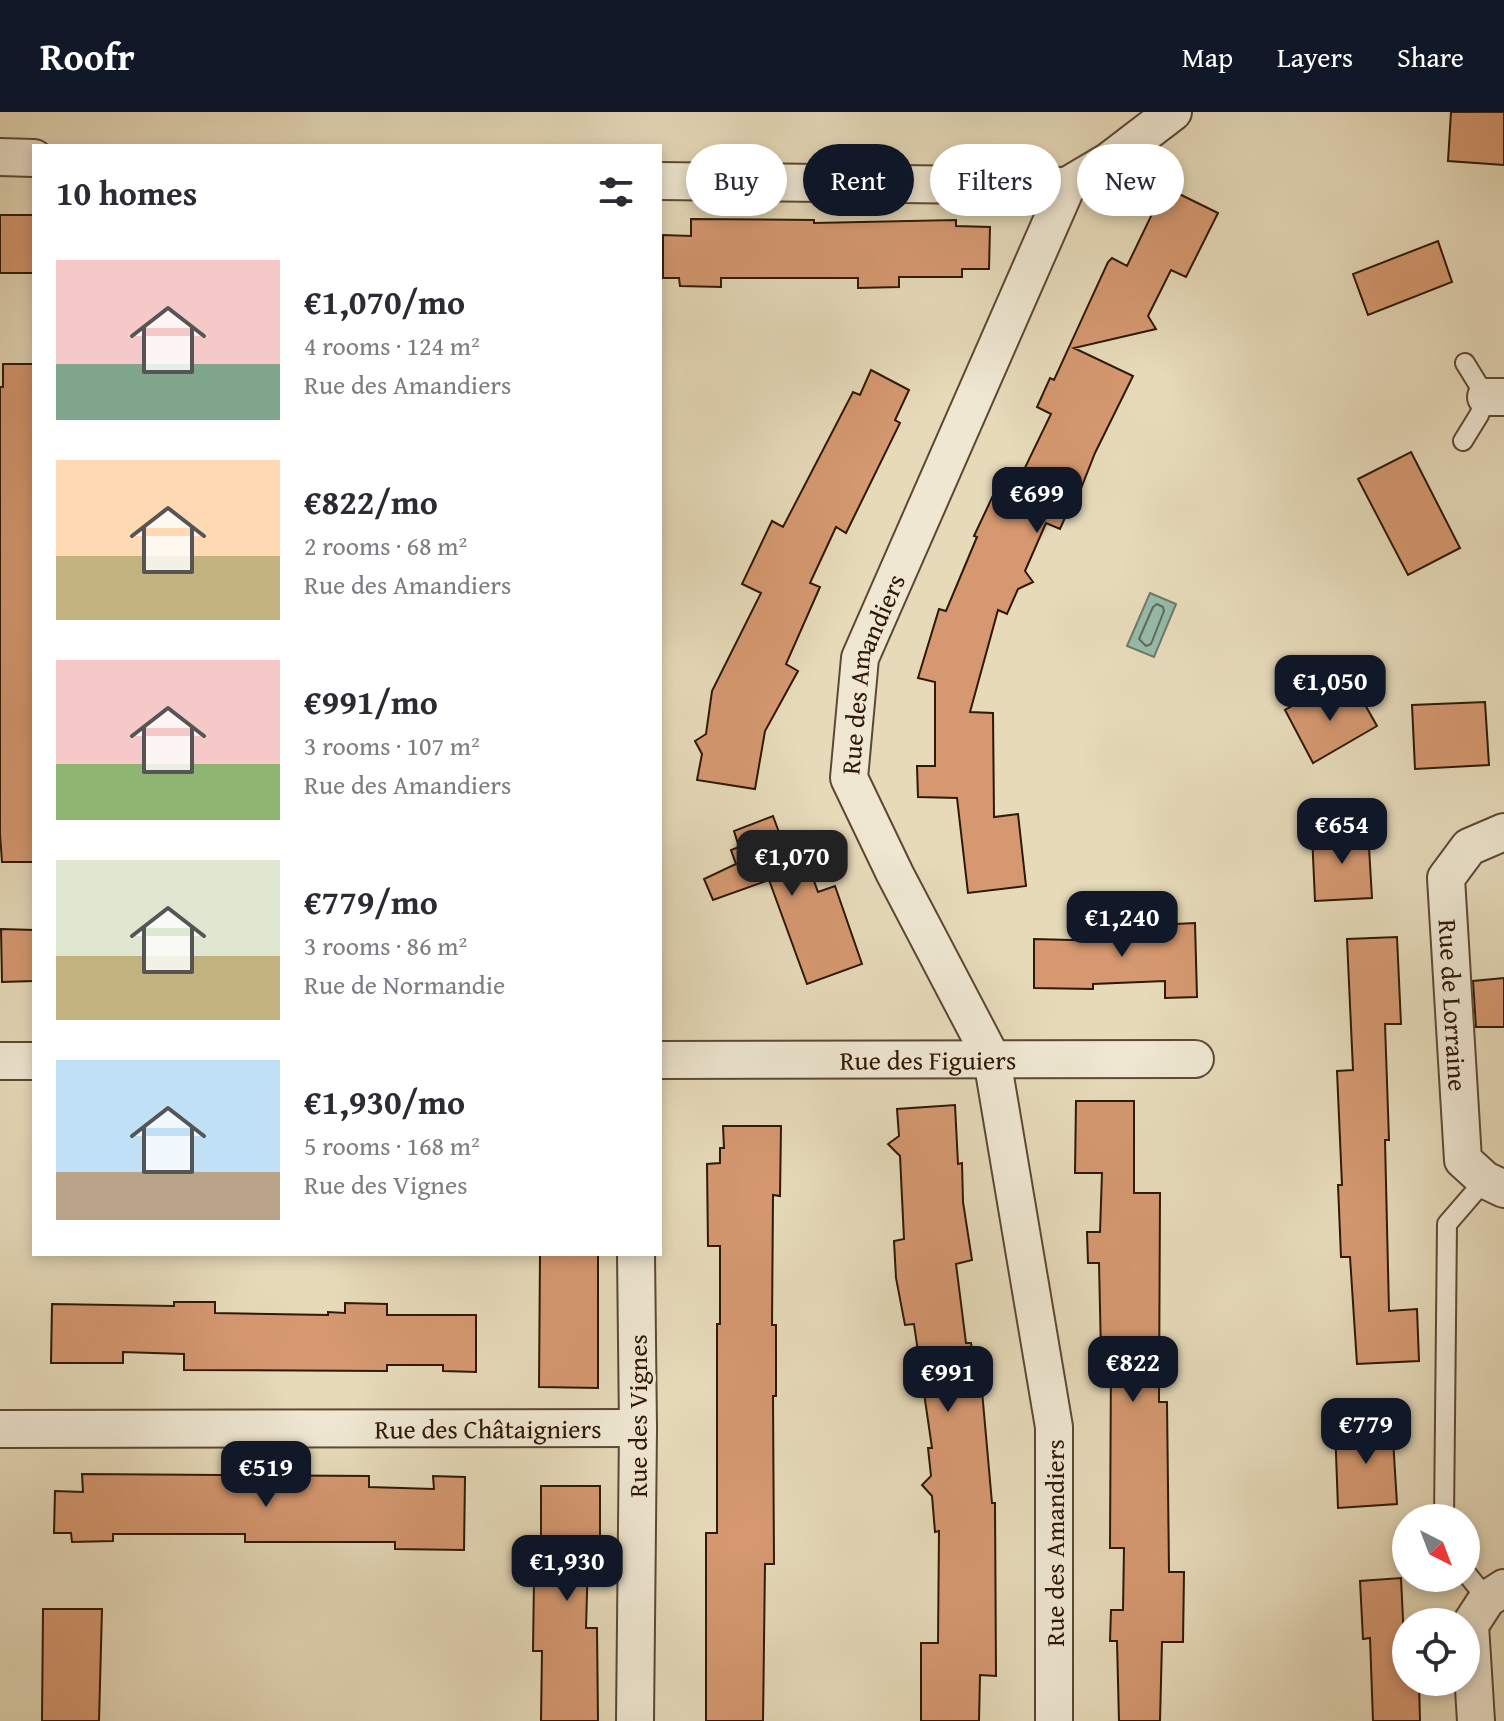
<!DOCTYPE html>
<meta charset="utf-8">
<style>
:root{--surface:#fff;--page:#f7f7f7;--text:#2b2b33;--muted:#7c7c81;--accent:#111827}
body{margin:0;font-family:"Gentium Book Plus",serif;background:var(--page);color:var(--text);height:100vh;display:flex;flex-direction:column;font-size:30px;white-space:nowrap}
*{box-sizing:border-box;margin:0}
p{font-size:26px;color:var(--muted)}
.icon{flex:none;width:44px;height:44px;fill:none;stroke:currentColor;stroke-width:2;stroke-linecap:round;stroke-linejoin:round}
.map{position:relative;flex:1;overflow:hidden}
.side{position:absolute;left:32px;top:32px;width:630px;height:1112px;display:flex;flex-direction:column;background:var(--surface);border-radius:0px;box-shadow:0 4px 12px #0003}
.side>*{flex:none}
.hud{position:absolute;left:686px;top:32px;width:698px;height:72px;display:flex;gap:16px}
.needle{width:52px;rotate:138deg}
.controls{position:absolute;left:1392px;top:1392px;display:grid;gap:16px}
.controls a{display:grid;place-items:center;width:88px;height:88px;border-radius:50%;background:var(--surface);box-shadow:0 4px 12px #0003;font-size:40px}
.price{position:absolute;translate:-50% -68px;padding:0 18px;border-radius:16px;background:var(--accent);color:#fff;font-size:26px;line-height:52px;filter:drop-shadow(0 2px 4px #0008)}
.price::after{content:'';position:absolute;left:50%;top:48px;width:24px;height:18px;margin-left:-12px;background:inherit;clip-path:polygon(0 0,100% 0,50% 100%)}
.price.active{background:#222;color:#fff}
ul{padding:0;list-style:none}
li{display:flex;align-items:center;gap:24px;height:200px;padding:0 24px}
li span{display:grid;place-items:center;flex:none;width:224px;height:160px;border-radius:0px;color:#555}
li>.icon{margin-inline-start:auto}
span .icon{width:96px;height:96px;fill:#fffc;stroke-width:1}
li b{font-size:34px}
h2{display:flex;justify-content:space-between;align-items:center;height:96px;padding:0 24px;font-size:34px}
.pill{padding:0 28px;border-radius:36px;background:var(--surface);box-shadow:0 4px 12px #0003;font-size:28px;line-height:72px}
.pill.active{background:var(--accent);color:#fff}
header{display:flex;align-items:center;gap:48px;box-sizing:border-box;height:112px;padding:0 40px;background:var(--accent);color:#fff}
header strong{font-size:38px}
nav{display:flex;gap:44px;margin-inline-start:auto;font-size:28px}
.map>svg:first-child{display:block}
</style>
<header>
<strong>Roofr</strong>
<nav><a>Map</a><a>Layers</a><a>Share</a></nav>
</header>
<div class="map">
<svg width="1504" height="1609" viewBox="0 0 1504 1609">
<rect width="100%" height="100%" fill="#e6dab9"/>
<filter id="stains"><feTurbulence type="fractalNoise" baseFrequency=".0025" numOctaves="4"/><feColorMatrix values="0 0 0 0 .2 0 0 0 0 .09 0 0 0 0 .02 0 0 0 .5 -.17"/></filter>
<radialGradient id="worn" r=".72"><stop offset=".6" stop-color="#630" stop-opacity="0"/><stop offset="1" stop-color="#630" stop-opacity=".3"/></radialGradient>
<path fill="#97bbac" stroke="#6d7a6a" stroke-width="2" d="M 1150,481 L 1176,492 L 1154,545 L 1127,534 Z"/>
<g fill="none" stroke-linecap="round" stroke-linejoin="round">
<path stroke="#636a59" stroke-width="2" d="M 1157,492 L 1163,495 L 1164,499 L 1151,532 L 1146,534 L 1139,527 L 1153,495 Z"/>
</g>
<path fill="#d59870" stroke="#2f1806" stroke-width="2" d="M 1451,0 L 1504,0 L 1504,53 L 1448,49 Z
M 1165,75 L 1218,101 L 1186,165 L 1171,158 L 1148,204 L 1156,217 L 1074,236 L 1133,264 L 1095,341 L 1078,384 L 1075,383 L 1060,417 L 1046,411 L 1025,459 L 1033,470 L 1018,477 L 1007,502 L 998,498 L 970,600 L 993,601 L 994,705 L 1018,702 L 1026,774 L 968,781 L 957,686 L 918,685 L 917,654 L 935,654 L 935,570 L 918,566 L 939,497 L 946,499 L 977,425 L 974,424 L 1006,356 L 1021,364 L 1051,302 L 1037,295 L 1050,266 L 1054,268 L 1108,150 L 1112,146 L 1127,154 Z
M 0,103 L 34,103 L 34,161 L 0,161 Z
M 691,107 L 814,108 L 814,111 L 956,108 L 956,114 L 990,115 L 989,157 L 962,157 L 962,165 L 899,165 L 899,175 L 858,176 L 858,166 L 721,166 L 721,175 L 680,174 L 679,166 L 663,166 L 663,123 L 691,124 Z
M 1438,129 L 1452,170 L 1368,203 L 1353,162 Z
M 3,252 L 34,252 L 34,750 L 2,750 L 0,722 L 0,275 L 3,275 Z
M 871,258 L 909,278 L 895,308 L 900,311 L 846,421 L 836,415 L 810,471 L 820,475 L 786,552 L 798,559 L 765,619 L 755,677 L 697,668 L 702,642 L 695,629 L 706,622 L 712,579 L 761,481 L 742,472 L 772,409 L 783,415 L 853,280 L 860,283 Z
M 1411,340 L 1460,436 L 1408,463 L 1358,367 Z
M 1355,575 L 1377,614 L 1313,651 L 1285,598 L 1315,581 L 1322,594 Z
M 1485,590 L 1489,653 L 1415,657 L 1412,593 Z
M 773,704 L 783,731 L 798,724 L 818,780 L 835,774 L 862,852 L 807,872 L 769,768 L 713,788 L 704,767 L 736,752 L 731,738 L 739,735 L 734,719 Z
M 1368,719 L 1372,786 L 1315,789 L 1312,722 Z
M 1154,810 L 1155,813 L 1195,811 L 1197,885 L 1165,886 L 1165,869 L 1093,872 L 1093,877 L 1034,876 L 1034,827 L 1109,829 L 1109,814 Z
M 1,817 L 34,818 L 34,869 L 2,870 Z
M 1397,825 L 1401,912 L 1385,912 L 1389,1028 L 1385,1028 L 1389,1199 L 1417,1197 L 1419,1249 L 1357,1252 L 1350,1145 L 1341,1145 L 1338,1073 L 1342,1073 L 1337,959 L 1353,958 L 1347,827 Z
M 1504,866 L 1504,915 L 1476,915 L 1473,869 Z
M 1076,989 L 1134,989 L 1134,1081 L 1160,1081 L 1159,1290 L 1167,1290 L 1169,1460 L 1184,1460 L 1183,1530 L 1162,1530 L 1160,1609 L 1119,1609 L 1117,1529 L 1110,1529 L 1111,1498 L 1123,1498 L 1124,1436 L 1110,1436 L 1111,1242 L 1101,1242 L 1099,1151 L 1088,1151 L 1087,1120 L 1100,1120 L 1102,1061 L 1075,1061 Z
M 955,993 L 958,1052 L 962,1051 L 963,1090 L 972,1148 L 956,1152 L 966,1231 L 971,1231 L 978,1280 L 982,1279 L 992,1391 L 995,1391 L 996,1564 L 980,1563 L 979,1609 L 921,1609 L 921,1531 L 938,1531 L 939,1419 L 935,1420 L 932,1384 L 922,1373 L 931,1364 L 928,1336 L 932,1336 L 914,1212 L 905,1213 L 896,1166 L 894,1129 L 904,1127 L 900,1044 L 888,1032 L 899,1024 L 897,997 Z
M 723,1014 L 781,1014 L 780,1084 L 773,1083 L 772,1213 L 776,1213 L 776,1284 L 773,1284 L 774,1452 L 765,1452 L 763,1609 L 706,1609 L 706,1421 L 717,1421 L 717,1212 L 720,1212 L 720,1134 L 708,1134 L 707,1052 L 720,1051 L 720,1036 L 724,1036 Z
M 540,1142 L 598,1142 L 598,1276 L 539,1275 Z
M 174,1190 L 215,1190 L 215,1201 L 328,1203 L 328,1200 L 345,1201 L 345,1191 L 387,1192 L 387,1203 L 476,1203 L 476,1260 L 443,1259 L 443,1253 L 387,1253 L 387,1259 L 184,1258 L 184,1242 L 123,1240 L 123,1251 L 51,1251 L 52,1192 L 174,1194 Z
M 1392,1311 L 1397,1392 L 1338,1396 L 1335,1315 Z
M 82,1362 L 369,1364 L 369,1375 L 434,1377 L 433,1364 L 465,1365 L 464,1438 L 395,1437 L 395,1430 L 245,1430 L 245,1422 L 113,1422 L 113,1429 L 72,1430 L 71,1421 L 54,1421 L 55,1379 L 83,1380 Z
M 541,1374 L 600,1374 L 600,1446 L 588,1446 L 586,1516 L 597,1516 L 598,1609 L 541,1609 L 542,1539 L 533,1539 L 534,1466 L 541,1466 Z
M 1401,1466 L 1406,1570 L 1419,1570 L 1420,1609 L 1373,1609 L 1370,1526 L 1363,1527 L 1360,1469 Z
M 43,1497 L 102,1497 L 99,1609 L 42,1609 Z"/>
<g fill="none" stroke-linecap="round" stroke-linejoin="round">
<g stroke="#5d4833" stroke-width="22">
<path id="lane" d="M 1463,329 L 1479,303 L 1486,285 L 1465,251
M 1444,1406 L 1447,1112 L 1485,1068
M 1466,1461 L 1487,1487"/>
</g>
<g stroke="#5d4833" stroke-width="40">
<g id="street">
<path d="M 0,45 L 34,46"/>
<path d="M 660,69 L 1067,74"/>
<path d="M 1486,285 L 1504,285"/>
<path id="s1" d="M 1504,720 L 1469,735 L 1446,766 L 1463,1048 L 1485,1068 L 1504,1077"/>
<path id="s2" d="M 660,948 L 1195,947"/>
<path d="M 0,949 L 34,949"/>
<path id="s3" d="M 0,1317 L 638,1316"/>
<path d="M 635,1609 L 638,1316 L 636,1142"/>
<path id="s4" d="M 1054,1609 L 1054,1315 L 992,947 L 895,762 L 849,666 L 860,546 L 1067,74 L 1109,49 L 1173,0"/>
<path d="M 1476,1609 L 1470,1513 L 1487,1487 L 1504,1476"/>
</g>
</g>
<use href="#lane" stroke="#efe7d2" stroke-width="18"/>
<use href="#street" stroke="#efe7d2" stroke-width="36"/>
</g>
<g text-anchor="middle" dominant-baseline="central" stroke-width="6" stroke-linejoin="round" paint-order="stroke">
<g font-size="26" fill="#2f1806" stroke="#efe7d2">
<text stroke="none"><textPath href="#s4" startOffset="1090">Rue des Amandiers</textPath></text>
<text stroke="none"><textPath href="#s1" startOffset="204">Rue de Lorraine</textPath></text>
<text stroke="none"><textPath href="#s2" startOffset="268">Rue des Figuiers</textPath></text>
<text transform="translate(637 1304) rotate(-90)">Rue des Vignes</text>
<text stroke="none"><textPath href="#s3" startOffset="488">Rue des Châtaigniers</textPath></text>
<text transform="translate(1054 1431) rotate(-90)">Rue des Amandiers</text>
</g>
</g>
<rect width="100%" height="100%" filter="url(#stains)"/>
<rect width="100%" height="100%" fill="url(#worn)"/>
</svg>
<div class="controls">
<a><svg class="needle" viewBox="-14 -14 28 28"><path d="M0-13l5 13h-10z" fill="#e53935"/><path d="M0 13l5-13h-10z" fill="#7c7c81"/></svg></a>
<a><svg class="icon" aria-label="locate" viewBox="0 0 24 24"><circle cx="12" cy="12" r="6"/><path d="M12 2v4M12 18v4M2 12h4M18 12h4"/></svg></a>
</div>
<b class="price" style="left:1037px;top:423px">€699</b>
<b class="price" style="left:1330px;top:611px">€1,050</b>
<b class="price" style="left:1342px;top:754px">€654</b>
<b class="price active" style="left:792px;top:786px">€1,070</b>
<b class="price" style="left:1122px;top:847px">€1,240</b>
<b class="price" style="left:1133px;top:1292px">€822</b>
<b class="price" style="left:948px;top:1302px">€991</b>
<b class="price" style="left:1366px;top:1354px">€779</b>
<b class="price" style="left:266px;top:1397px">€519</b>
<b class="price" style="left:567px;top:1491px">€1,930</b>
<div class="hud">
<a class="pill">Buy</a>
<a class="pill active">Rent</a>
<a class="pill">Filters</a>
<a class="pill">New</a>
</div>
<section class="side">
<h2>10 homes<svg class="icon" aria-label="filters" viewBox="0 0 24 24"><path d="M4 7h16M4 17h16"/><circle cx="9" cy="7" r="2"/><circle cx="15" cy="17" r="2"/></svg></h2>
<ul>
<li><span style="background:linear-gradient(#f6c9c9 65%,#7fa58c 0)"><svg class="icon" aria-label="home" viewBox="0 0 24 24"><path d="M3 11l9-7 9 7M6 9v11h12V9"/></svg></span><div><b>€1,070/mo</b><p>4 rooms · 124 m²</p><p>Rue des Amandiers</p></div></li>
<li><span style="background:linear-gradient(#ffd9b3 60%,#c2b280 0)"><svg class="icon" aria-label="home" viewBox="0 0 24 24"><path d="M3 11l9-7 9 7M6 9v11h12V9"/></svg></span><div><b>€822/mo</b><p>2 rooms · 68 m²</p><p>Rue des Amandiers</p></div></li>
<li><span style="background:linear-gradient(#f6c9c9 65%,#8fb573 0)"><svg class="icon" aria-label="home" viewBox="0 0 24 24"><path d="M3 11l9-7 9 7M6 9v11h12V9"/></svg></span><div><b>€991/mo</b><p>3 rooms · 107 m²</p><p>Rue des Amandiers</p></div></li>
<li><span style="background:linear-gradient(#dfe7d0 60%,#c2b280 0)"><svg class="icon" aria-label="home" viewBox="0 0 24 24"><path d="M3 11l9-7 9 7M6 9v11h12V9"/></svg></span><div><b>€779/mo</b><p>3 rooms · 86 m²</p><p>Rue de Normandie</p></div></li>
<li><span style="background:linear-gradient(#bfe0f5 70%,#b9a48a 0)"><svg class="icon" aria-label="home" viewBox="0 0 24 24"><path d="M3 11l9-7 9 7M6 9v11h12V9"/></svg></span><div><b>€1,930/mo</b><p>5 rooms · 168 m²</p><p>Rue des Vignes</p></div></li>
</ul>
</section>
</div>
